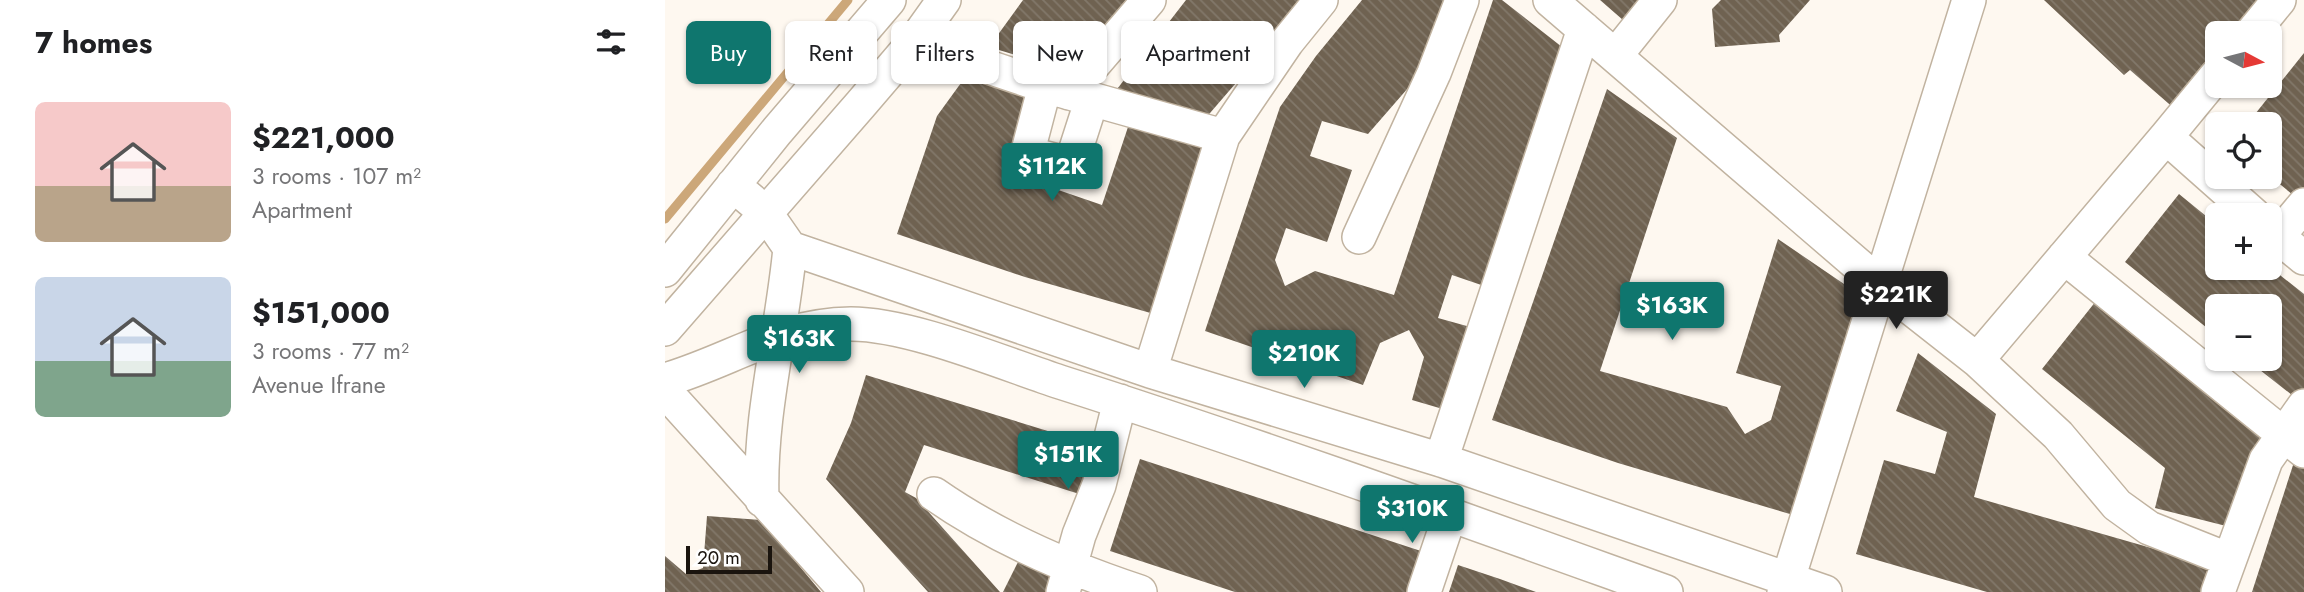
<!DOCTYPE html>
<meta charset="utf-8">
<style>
:root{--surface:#fff;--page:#f6f6f6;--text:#202124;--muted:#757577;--accent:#0f766e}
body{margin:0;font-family:Jost,sans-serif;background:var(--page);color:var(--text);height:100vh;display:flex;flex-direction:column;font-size:26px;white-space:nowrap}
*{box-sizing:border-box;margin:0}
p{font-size:23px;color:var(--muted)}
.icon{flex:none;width:38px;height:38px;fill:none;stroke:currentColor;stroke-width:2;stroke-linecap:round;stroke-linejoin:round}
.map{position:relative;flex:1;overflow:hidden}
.side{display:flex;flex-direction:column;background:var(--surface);width:665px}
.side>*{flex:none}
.guide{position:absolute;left:21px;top:21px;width:665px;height:63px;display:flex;gap:14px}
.needle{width:46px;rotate:97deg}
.fabs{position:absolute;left:1540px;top:21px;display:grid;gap:14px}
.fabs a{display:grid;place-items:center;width:77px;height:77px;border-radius:10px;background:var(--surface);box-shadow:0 2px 5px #0004;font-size:35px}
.scale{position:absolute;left:21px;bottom:18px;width:86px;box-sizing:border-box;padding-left:7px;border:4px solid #1a140e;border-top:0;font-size:19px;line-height:24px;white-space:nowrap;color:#1a140e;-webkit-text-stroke:5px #fff;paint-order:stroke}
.price{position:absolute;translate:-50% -60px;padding:0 16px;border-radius:7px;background:var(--accent);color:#fff;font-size:23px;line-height:46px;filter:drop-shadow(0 2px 4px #0008)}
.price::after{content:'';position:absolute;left:50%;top:42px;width:21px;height:16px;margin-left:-10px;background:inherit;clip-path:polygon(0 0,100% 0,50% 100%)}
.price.selected{background:#222;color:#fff}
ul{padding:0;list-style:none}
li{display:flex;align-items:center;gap:21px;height:175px;padding:0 35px}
li span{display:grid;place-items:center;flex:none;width:196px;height:140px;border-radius:10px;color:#555}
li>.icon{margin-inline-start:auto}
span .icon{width:84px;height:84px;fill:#fffc;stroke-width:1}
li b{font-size:30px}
h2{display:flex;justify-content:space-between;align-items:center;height:84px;padding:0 35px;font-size:30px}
.tag{padding:0 24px;border-radius:10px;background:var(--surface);box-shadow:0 2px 5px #0004;font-size:24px;line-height:63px}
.tag.selected{background:var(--accent);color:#fff}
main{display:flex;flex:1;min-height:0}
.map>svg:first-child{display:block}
</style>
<main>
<section class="side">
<h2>7 homes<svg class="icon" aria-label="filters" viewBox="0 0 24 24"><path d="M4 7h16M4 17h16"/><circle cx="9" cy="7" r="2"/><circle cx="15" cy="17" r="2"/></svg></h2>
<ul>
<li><span style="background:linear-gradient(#f6c9c9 60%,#b9a48a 0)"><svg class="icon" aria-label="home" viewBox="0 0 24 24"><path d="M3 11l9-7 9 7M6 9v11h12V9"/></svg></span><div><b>$221,000</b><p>3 rooms · 107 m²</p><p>Apartment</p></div></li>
<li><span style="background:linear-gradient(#c9d6e8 60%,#7fa58c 0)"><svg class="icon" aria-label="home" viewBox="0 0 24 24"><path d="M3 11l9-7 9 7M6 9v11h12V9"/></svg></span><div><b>$151,000</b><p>3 rooms · 77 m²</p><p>Avenue Ifrane</p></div></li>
</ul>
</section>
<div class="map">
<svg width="1639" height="592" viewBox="0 0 1639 592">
<defs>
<pattern id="building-back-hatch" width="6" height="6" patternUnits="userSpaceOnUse" patternTransform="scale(1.75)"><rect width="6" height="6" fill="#6f6251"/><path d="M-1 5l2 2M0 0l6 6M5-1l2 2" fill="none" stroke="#82786a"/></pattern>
</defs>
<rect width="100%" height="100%" fill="#fef8f0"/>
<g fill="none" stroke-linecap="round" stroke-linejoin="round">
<path stroke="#cca779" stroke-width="9" d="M 0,219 L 183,0"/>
</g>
<path fill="url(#building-back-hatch)" d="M 358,0 L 478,0 L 414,74 L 324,47 Z
M 521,0 L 637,0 L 640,3 L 539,120 L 449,93 Z
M 697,0 L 789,0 L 777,49 L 703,134 L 657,121 L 645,156 L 687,170 L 662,242 L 621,228 L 610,260 L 620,286 L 650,271 L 729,295 L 828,0 L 837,0 L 906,54 L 828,289 L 787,275 L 773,318 L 816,330 L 788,412 L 747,400 L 759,357 L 744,330 L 715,343 L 698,385 L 540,331 L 615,107 L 651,56 Z
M 935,0 L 975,0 L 958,20 Z
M 1056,0 L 1145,0 L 1114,35 L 1115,42 L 1050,47 L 1047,9 Z
M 1379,0 L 1592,0 L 1594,15 L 1578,33 L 1552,33 L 1552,62 L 1511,110 L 1465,70 L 1459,75 Z
M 1639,53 L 1639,191 L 1633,199 L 1605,176 L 1605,124 L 1582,124 Z
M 301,76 L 369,98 L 344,173 L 437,205 L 465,121 L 547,149 L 489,314 L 360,277 L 232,234 L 272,116 Z
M 942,89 L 1012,138 L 935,371 L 1062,407 L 1080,434 L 1106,420 L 1116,386 L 1071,373 L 1113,239 L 1201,299 L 1135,517 L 953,463 L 827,420 Z
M 1514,194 L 1552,225 L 1552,268 L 1606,268 L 1639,294 L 1639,390 L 1632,399 L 1581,359 L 1605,359 L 1605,306 L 1552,306 L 1552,336 L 1460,262 Z
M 1431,301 L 1598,431 L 1569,528 L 1490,508 L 1500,468 L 1377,369 Z
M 1253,353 L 1331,414 L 1309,497 L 1556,568 L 1549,592 L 1322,592 L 1191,554 L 1219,460 L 1270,474 L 1282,432 L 1231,411 Z
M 201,375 L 441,449 L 427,498 L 259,445 L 240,492 L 251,498 L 335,592 L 263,592 L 161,479 L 186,423 Z
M 475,459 L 762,553 L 750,592 L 570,592 L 445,551 Z
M 1630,459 L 1639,463 L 1639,592 L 1587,592 Z
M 42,516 L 96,520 L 156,592 L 0,592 L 0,556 L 21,574 L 38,568 Z
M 355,558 L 397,574 L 393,592 L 338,592 Z
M 793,565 L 835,579 L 871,592 L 784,592 Z"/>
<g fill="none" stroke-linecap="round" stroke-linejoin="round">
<g stroke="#c1b3a0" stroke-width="36">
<path id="minor" d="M 885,0 L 1214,283 L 1312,360 L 1501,137 L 1589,215
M 1587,33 L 1614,0
M 249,42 L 380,86 L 558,136
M 951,55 L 995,0
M 380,86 L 364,147 L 369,155 L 400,163 L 408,158 L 427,99
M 404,93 L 484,0
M 1501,137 L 1552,75
M 68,185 L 100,212 L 125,248 L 485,371 L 776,460 L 1160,592
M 1605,230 L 1639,258
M 1613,236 L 1639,205
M 694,237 L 769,73 L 797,0
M 1399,257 L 1639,451
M 0,270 L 112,131 L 224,0
M 0,329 L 196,104 L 249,42 L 279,0
M 1312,360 L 1393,435 L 1452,505 L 1484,528 L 1562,559
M 485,371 L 558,136 L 622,42 L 656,0
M 0,380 C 68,360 112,325 186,324 C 245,324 337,363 395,382 C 599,447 800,520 1001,592
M 0,391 L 182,592
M 776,460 L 919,29
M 269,494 C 332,538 402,568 475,592
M 97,500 C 94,414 117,333 125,248
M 398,592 L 414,535 L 434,485 L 455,401
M 759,592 L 785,515
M 1119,592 L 1304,0
M 1553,592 L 1601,460 L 1639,406"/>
</g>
<use href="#minor" stroke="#fff" stroke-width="33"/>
</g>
</svg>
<div class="fabs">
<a><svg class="needle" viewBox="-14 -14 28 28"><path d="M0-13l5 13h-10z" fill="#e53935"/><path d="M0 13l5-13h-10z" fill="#757577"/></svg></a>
<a><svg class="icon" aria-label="locate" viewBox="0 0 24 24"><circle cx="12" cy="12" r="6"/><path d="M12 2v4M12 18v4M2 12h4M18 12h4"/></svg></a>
<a>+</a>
<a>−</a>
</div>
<div class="scale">20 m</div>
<b class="price" style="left:387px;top:203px">$112K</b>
<b class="price selected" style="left:1231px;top:331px">$221K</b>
<b class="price" style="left:1007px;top:342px">$163K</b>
<b class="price" style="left:134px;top:375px">$163K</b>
<b class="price" style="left:639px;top:390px">$210K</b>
<b class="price" style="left:403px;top:491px">$151K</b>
<b class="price" style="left:747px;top:545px">$310K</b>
<div class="guide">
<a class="tag selected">Buy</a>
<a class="tag">Rent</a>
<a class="tag">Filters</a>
<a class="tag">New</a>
<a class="tag">Apartment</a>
</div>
</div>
</main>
